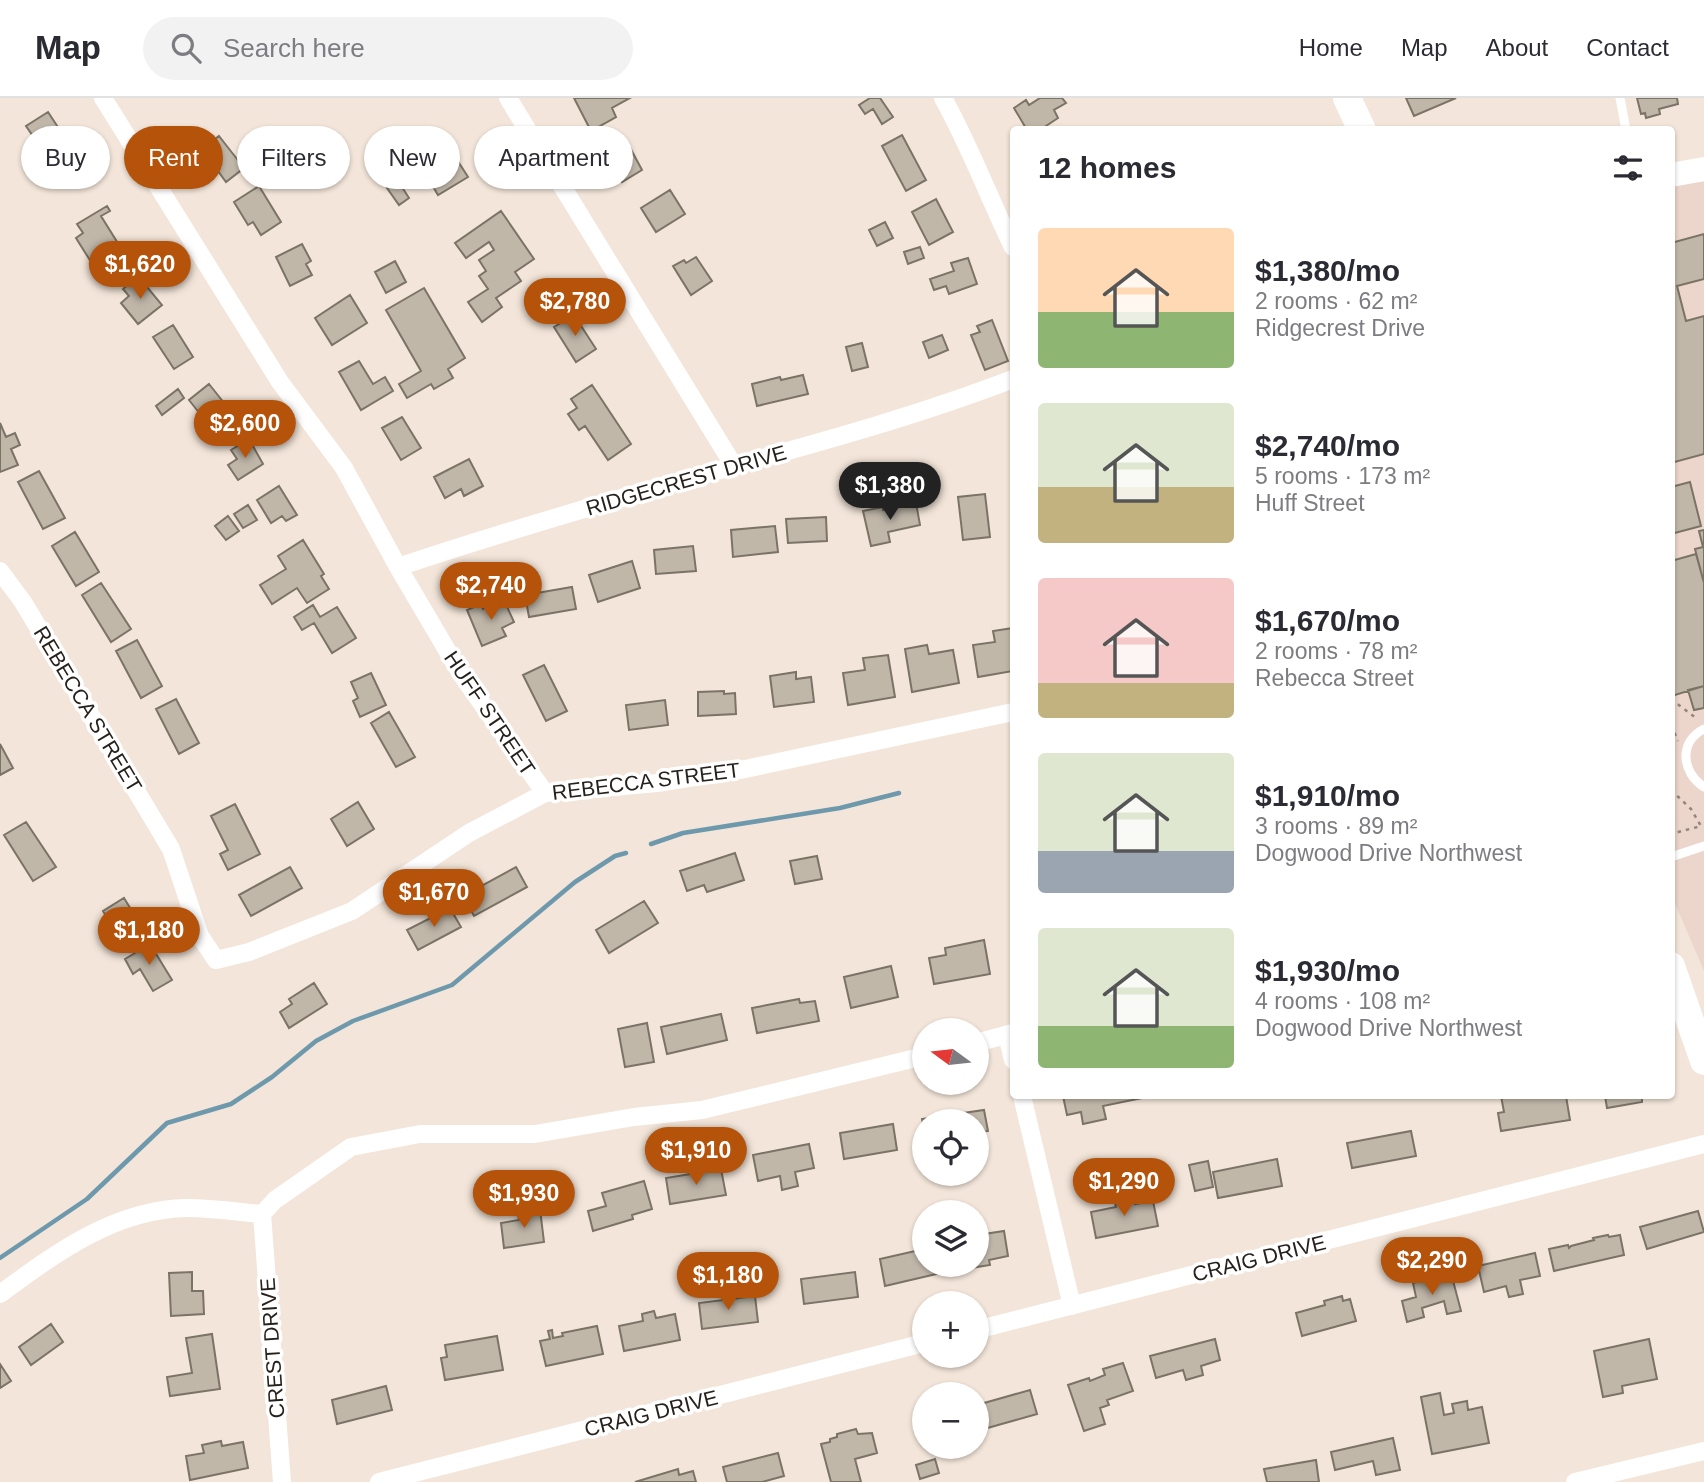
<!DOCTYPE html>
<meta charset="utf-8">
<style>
:root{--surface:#fff;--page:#f2f2f3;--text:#2b2b33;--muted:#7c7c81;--line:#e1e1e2;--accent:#b45309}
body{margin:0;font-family:Helvetica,sans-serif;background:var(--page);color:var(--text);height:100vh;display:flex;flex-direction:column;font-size:26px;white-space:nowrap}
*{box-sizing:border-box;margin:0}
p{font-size:23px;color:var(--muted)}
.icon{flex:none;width:38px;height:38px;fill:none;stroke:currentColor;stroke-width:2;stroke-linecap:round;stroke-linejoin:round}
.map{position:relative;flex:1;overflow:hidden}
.drawer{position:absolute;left:1010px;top:28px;width:665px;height:973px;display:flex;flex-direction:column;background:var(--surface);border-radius:7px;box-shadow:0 2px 5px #0004}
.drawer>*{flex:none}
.hud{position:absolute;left:21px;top:28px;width:665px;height:63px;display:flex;gap:14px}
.needle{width:46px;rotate:285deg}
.tools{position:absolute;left:912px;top:920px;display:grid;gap:14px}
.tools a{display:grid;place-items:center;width:77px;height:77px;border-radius:50%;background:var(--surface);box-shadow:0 2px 5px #0004;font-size:35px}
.price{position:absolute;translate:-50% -60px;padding:0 16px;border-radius:24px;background:var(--accent);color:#fff;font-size:23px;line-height:46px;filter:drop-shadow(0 2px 4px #0008)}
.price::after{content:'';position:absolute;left:50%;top:42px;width:21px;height:16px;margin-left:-10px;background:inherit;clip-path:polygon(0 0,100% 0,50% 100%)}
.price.selected{background:#222;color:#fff}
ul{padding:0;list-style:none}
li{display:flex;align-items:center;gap:21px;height:175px;padding:0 28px}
li span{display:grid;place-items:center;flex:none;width:196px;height:140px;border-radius:7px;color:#555}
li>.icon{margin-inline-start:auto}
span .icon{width:84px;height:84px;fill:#fffc;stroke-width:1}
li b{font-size:30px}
h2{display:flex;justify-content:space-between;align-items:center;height:84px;padding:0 28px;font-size:30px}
.tag{padding:0 24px;border-radius:32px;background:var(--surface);box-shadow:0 2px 5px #0004;font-size:24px;line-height:63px}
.tag.selected{background:var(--accent);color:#fff}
header{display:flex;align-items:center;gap:42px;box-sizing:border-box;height:98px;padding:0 35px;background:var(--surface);border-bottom:2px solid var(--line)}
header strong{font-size:33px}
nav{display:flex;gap:38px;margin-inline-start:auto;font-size:24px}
.search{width:490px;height:63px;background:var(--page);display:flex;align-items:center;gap:18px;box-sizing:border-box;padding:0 24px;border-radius:38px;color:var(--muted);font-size:26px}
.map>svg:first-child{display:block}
</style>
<header>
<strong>Map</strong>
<div class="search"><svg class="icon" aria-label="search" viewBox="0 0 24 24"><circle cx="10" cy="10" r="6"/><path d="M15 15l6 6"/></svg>Search here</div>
<nav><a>Home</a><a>Map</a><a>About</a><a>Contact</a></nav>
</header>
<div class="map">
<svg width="1704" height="1384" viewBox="0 0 1704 1384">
<rect width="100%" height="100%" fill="#f3e5d9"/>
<path fill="#ecd5ca" d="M 1704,78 L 1704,873 L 1671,796 L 1671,85 Z"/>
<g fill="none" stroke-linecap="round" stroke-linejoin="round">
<path stroke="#6e99ad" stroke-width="4.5" d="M 651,746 L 683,735 L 840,710 L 899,695
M 0,1160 L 87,1101 L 167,1025 L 231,1006 L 272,979 L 316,943 L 353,923 L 452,887 L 575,784 L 615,758 L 626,755"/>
</g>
<path fill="#c0b7a9" stroke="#7b7366" stroke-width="2" d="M 574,0 L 630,0 L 612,10 L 616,19 L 591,33 Z
M 870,0 L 880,0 L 893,19 L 882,26 L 873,11 L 865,16 L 859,7 Z
M 1040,0 L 1062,0 L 1066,5 L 1054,12 L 1058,20 L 1040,32 L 1027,32 L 1014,10 L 1026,2 L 1029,7 Z
M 1406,0 L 1456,0 L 1414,18 Z
M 1637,0 L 1677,0 L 1678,6 L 1659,11 L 1660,16 L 1646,20 L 1645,15 L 1641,16 Z
M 48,14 L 69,46 L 48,60 L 26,28 Z
M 902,37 L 926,82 L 906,93 L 882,48 Z
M 219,38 L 244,70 L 226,84 L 202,51 Z
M 627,44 L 642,72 L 622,84 L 606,55 Z
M 454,57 L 468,79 L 438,97 L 425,75 Z
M 398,83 L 409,100 L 399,107 L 387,90 Z
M 259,88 L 281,124 L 261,137 L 253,124 L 248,127 L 234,104 Z
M 670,92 L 685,116 L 656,134 L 641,110 Z
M 936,101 L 953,134 L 929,147 L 912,114 Z
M 107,108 L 110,113 L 101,118 L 119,147 L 91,164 L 76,140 L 83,135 L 77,126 Z
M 501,113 L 534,161 L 515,174 L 521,183 L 496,200 L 502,209 L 482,224 L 468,204 L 488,191 L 479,178 L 486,173 L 479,162 L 494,152 L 489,144 L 466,160 L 455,145 Z
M 885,124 L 893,140 L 877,148 L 869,132 Z
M 1704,136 L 1704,181 L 1677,188 L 1686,223 L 1704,218 L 1704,356 L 1671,365 L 1671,302 L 1674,301 L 1671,291 L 1671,145 Z
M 302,146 L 311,163 L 306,166 L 312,177 L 290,188 L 276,159 Z
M 920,149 L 924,160 L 908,166 L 904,154 Z
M 696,159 L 712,183 L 691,197 L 673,168 L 684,162 L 686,165 Z
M 968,160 L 977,186 L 949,196 L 946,188 L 934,192 L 930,181 L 954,173 L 951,165 Z
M 395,163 L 406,184 L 386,195 L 375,174 Z
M 138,178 L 162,207 L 138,226 L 121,205 L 129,198 L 123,191 Z
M 424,190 L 465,260 L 448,271 L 453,280 L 434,291 L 431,286 L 407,300 L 399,286 L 421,273 L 386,212 Z
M 350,197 L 367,225 L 332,247 L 315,220 Z
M 574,217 L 596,251 L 576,264 L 554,229 Z
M 992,222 L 1008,263 L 985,272 L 971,237 L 980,234 L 977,228 Z
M 173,227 L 193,259 L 174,271 L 153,239 Z
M 942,237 L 948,252 L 929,260 L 923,244 Z
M 862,245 L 868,269 L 852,273 L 846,249 Z
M 359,263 L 373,286 L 385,279 L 393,293 L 361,312 L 339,274 Z
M 803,277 L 808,296 L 757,308 L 752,286 L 780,279 L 781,282 Z
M 209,286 L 236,320 L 216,336 L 189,302 Z
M 592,287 L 631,346 L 608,362 L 585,328 L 579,332 L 568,316 L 577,310 L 571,301 Z
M 178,291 L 184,300 L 162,317 L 156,308 Z
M 402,319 L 421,350 L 401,362 L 382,330 Z
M 0,325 L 6,339 L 15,335 L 20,347 L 11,351 L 18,367 L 0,374 Z
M 249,341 L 263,366 L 238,382 L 228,367 L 237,361 L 231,352 Z
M 469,361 L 483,388 L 464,398 L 461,391 L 445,400 L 434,379 Z
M 39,373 L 65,420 L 43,431 L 18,384 Z
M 1690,384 L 1701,428 L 1671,436 L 1671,389 Z
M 279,388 L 297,417 L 286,423 L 282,418 L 271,425 L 257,402 Z
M 985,396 L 990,439 L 963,442 L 958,399 Z
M 916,405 L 920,427 L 888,434 L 890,444 L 871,448 L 863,413 L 883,409 L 883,412 Z
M 248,407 L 257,422 L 243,430 L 234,416 Z
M 228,418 L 239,433 L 226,442 L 215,428 Z
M 826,419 L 827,443 L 788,445 L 786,421 Z
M 775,428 L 778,454 L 733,459 L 731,432 Z
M 1704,432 L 1704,485 L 1695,451 L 1703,449 L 1699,433 Z
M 75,434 L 99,474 L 76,488 L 52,448 Z
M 303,442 L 324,476 L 321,478 L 329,491 L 307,505 L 297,490 L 272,506 L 260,487 L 286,471 L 278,458 Z
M 693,448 L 696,473 L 656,476 L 654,452 Z
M 1696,456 L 1704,485 L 1704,588 L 1672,598 L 1671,463 Z
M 632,463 L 640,490 L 598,504 L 589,477 Z
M 101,485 L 131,531 L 111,544 L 82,497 Z
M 572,489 L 576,511 L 529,519 L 525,497 Z
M 504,502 L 514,524 L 502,530 L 506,538 L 482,548 L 467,512 L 481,506 L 483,511 Z
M 313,507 L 320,519 L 337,509 L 356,540 L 332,555 L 314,525 L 302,532 L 294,519 Z
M 1013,530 L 1013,573 L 978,579 L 973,547 L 995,544 L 993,533 Z
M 137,542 L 162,588 L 141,600 L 116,553 Z
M 927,547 L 929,556 L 953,552 L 959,585 L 912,594 L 905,551 Z
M 888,557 L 895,599 L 848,607 L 843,575 L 865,572 L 863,560 Z
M 544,567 L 567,613 L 546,623 L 523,577 Z
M 796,574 L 796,581 L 811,579 L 814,604 L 774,609 L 770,578 Z
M 371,575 L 386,607 L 360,619 L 353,603 L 358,600 L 351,584 Z
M 1704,588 L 1704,610 L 1694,612 L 1688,592 Z
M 724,593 L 724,596 L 735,595 L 736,616 L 698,618 L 698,594 Z
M 176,601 L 199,645 L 179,656 L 156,611 Z
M 665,602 L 668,627 L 629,632 L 626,607 Z
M 389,614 L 415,659 L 396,669 L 371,625 Z
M 0,646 L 13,670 L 0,677 Z
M 358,704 L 374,731 L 347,748 L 331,721 Z
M 235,706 L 260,756 L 228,772 L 220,756 L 228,752 L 211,718 Z
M 26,724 L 56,769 L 33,783 L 4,737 Z
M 735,755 L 744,782 L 707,794 L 704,787 L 687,793 L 680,773 Z
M 817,758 L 822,781 L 795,786 L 790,763 Z
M 290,769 L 302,790 L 251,818 L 239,797 Z
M 516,769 L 527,789 L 474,818 L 463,798 Z
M 124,800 L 143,831 L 122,844 L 103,813 Z
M 644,803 L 658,825 L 609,855 L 596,832 Z
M 450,810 L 461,829 L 418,852 L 407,832 Z
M 984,842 L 990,876 L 934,886 L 929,860 L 946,857 L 945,850 Z
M 150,846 L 172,882 L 153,893 L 140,871 L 133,876 L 125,861 Z
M 891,868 L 898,899 L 851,910 L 844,879 Z
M 314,885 L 327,906 L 289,930 L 280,914 L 292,906 L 289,901 Z
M 799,901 L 800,905 L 815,903 L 819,923 L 757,935 L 752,910 Z
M 721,916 L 727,942 L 667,956 L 661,929 Z
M 647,925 L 654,964 L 625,969 L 618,931 Z
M 1063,998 L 1141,998 L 1142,1000 L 1103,1008 L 1106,1021 L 1083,1026 L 1081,1014 L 1067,1017 Z
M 1501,998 L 1566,998 L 1570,1022 L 1501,1033 L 1498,1015 L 1504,1014 Z
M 1605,998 L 1653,998 L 1642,999 L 1642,1004 L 1607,1010 Z
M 984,1012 L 988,1033 L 976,1035 L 976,1024 L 924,1024 L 924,1031 L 922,1021 Z
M 893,1026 L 897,1052 L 844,1061 L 840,1035 Z
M 1411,1033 L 1416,1058 L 1352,1070 L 1347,1045 Z
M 809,1046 L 814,1070 L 795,1074 L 798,1088 L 782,1092 L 780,1078 L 758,1083 L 753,1057 Z
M 1277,1061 L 1282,1088 L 1218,1100 L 1213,1074 Z
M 1208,1063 L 1213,1089 L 1195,1093 L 1189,1067 Z
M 721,1071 L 726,1097 L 670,1106 L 666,1080 Z
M 644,1083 L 652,1111 L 632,1117 L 633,1121 L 593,1133 L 588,1113 L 606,1108 L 602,1095 Z
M 1133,1097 L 1135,1106 L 1153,1103 L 1158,1128 L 1096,1140 L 1091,1114 L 1116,1109 L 1114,1101 Z
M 540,1111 L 544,1144 L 504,1150 L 501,1125 L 519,1122 L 518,1114 Z
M 1698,1113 L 1704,1134 L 1647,1151 L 1640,1129 Z
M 984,1131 L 984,1136 L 1004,1133 L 1008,1158 L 989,1162 L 990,1167 L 958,1172 L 958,1167 L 976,1167 L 976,1132 Z
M 1608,1137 L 1609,1139 L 1620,1137 L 1624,1157 L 1554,1173 L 1549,1151 L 1568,1147 L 1569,1150 L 1571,1148 L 1594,1142 L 1593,1140 Z
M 924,1151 L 924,1167 L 943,1167 L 945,1174 L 885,1188 L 880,1161 Z
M 1535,1155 L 1540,1178 L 1520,1182 L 1523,1196 L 1509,1199 L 1506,1188 L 1484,1194 L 1478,1168 Z
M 192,1174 L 192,1193 L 203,1193 L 204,1216 L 171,1218 L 169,1175 Z
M 855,1174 L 858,1199 L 804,1206 L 801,1181 Z
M 1451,1175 L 1461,1213 L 1447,1216 L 1444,1203 L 1422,1210 L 1424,1219 L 1407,1224 L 1402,1203 L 1416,1199 L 1413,1185 Z
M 755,1198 L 758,1224 L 702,1231 L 699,1205 Z
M 1342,1198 L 1343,1203 L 1350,1201 L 1356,1223 L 1302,1238 L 1296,1215 L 1325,1207 L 1324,1203 Z
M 654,1213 L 656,1220 L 675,1216 L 680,1242 L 624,1253 L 619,1228 L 643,1223 L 642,1216 Z
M 51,1226 L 63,1244 L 31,1267 L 19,1249 Z
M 597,1228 L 603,1256 L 546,1268 L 540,1243 L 550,1241 L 548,1233 L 552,1232 L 553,1240 L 563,1238 L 562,1235 Z
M 212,1236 L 220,1291 L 170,1298 L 167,1279 L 192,1275 L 186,1240 Z
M 497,1238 L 503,1272 L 445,1282 L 441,1260 L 447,1259 L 445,1247 Z
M 1215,1241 L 1220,1262 L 1201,1268 L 1203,1277 L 1186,1282 L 1183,1272 L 1156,1280 L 1150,1258 Z
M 1649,1241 L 1657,1281 L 1622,1288 L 1623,1295 L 1603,1299 L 1594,1253 Z
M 1123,1265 L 1133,1293 L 1107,1302 L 1109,1307 L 1100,1310 L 1105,1326 L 1084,1333 L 1068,1287 L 1089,1280 L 1090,1283 L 1105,1277 L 1103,1271 Z
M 0,1266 L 11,1283 L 0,1290 Z
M 386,1288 L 392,1312 L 337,1326 L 332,1302 Z
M 1030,1292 L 1037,1316 L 984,1331 L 977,1307 Z
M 1440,1295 L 1444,1317 L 1454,1315 L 1452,1306 L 1467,1303 L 1468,1312 L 1482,1309 L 1489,1345 L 1432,1356 L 1421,1299 Z
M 856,1331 L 858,1336 L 872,1335 L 877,1355 L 855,1361 L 861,1384 L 831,1384 L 821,1346 L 830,1344 L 830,1341 L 837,1339 L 837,1336 Z
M 1393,1340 L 1400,1372 L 1376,1377 L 1373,1363 L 1335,1372 L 1331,1354 Z
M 221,1343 L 222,1348 L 243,1344 L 248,1370 L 190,1382 L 186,1358 L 204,1355 L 202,1347 Z
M 778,1355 L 784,1378 L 762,1384 L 727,1384 L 723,1369 Z
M 935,1361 L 939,1375 L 920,1381 L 916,1367 Z
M 1316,1362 L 1319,1384 L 1267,1384 L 1264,1371 Z
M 678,1371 L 679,1377 L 693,1373 L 696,1384 L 635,1384 Z"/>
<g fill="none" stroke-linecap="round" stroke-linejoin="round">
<path stroke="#90877e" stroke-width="2.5" stroke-dasharray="3.5 5" stroke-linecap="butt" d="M 1671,601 L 1696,620
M 1671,627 L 1678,643
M 1671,692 L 1691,711 L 1701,728 L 1671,736"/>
<path stroke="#fff" stroke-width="9" d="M 1620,0 L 1626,32
M 1704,631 C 1678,644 1682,675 1704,689
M 1671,759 L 1704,748"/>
<path stroke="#fff" stroke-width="18" d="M 103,0 L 280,284 L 344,370 L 398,469 L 461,576 L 545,695
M 508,0 L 734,368
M 943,0 C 970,48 989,100 1013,149
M 398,469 C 509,432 621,400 734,368 C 828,342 922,316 1013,281
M 0,473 L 23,504 L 171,751 L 200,838 L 216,862 L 249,854 L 352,813 L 469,735 L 545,695 L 657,685 L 745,671 L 1013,614
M 1007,937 L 1013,962
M 976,945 L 1013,935
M 1022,998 L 1072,1208
M 262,1116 L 275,1102 L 351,1049 L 420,1036 L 535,1036 L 634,1019 L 702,1012 L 924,958
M 262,1116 L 282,1384
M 0,1196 C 56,1155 115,1111 187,1110 C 212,1110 238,1114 262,1116
M 976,1232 L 1704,1046
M 379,1384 L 924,1245
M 1575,1384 L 1704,1353"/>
<path stroke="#fff" stroke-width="24" d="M 1671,77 L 1704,71"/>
<path stroke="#fff" stroke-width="28" d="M 1347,0 L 1362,32
M 1671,868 L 1704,963"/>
</g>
<g text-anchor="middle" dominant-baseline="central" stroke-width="7" stroke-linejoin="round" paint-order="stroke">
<g font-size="21" fill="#26211c" stroke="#fff">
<text transform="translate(686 382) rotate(-16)">RIDGECREST DRIVE</text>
<text transform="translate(88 611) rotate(59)">REBECCA STREET</text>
<text transform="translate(490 615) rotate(56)">HUFF STREET</text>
<text transform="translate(646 683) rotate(-7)">REBECCA STREET</text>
<text transform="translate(1259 1160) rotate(-14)">CRAIG DRIVE</text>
<text transform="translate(272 1250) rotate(-94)">CREST DRIVE</text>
<text transform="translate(651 1315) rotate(-14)">CRAIG DRIVE</text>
</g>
</g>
</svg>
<div class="tools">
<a><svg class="needle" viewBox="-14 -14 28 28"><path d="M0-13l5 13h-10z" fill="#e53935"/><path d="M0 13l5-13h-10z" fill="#7c7c81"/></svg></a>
<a><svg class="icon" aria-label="locate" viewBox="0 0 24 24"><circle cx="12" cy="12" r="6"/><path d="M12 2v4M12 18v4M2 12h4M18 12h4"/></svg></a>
<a><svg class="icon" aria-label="layers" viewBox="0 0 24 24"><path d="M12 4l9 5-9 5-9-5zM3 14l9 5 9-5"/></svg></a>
<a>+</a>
<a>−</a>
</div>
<b class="price" style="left:140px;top:203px">$1,620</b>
<b class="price" style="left:575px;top:240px">$2,780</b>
<b class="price" style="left:245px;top:362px">$2,600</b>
<b class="price selected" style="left:890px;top:424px">$1,380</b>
<b class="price" style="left:491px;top:524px">$2,740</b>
<b class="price" style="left:434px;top:831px">$1,670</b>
<b class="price" style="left:149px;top:869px">$1,180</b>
<b class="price" style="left:696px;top:1089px">$1,910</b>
<b class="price" style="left:1124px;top:1120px">$1,290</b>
<b class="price" style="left:524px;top:1132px">$1,930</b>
<b class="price" style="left:1432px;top:1199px">$2,290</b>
<b class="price" style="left:728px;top:1214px">$1,180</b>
<div class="hud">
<a class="tag">Buy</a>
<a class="tag selected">Rent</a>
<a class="tag">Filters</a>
<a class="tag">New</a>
<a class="tag">Apartment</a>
</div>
<section class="drawer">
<h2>12 homes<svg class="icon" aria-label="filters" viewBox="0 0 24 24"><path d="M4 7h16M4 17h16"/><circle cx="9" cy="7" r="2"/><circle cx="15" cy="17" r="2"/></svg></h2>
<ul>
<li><span style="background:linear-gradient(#ffd9b3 60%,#8fb573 0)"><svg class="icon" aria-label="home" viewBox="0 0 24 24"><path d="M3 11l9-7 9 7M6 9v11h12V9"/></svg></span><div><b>$1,380/mo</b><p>2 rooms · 62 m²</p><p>Ridgecrest Drive</p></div></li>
<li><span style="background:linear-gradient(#dfe7d0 60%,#c2b280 0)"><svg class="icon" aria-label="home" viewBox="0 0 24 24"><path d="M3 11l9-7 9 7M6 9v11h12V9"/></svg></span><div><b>$2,740/mo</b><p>5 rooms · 173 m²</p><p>Huff Street</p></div></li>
<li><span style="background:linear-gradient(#f6c9c9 75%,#c2b280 0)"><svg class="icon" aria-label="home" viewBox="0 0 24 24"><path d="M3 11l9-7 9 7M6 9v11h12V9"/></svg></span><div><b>$1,670/mo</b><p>2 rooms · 78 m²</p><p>Rebecca Street</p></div></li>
<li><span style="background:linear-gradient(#dfe7d0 70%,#9aa5b1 0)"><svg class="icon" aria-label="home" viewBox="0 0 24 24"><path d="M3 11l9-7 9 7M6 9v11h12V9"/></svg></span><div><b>$1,910/mo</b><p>3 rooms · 89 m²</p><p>Dogwood Drive Northwest</p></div></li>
<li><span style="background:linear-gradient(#dfe7d0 70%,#8fb573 0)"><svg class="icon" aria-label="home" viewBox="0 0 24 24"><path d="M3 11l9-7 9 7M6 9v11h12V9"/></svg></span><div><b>$1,930/mo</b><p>4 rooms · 108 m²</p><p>Dogwood Drive Northwest</p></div></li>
</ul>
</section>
</div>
